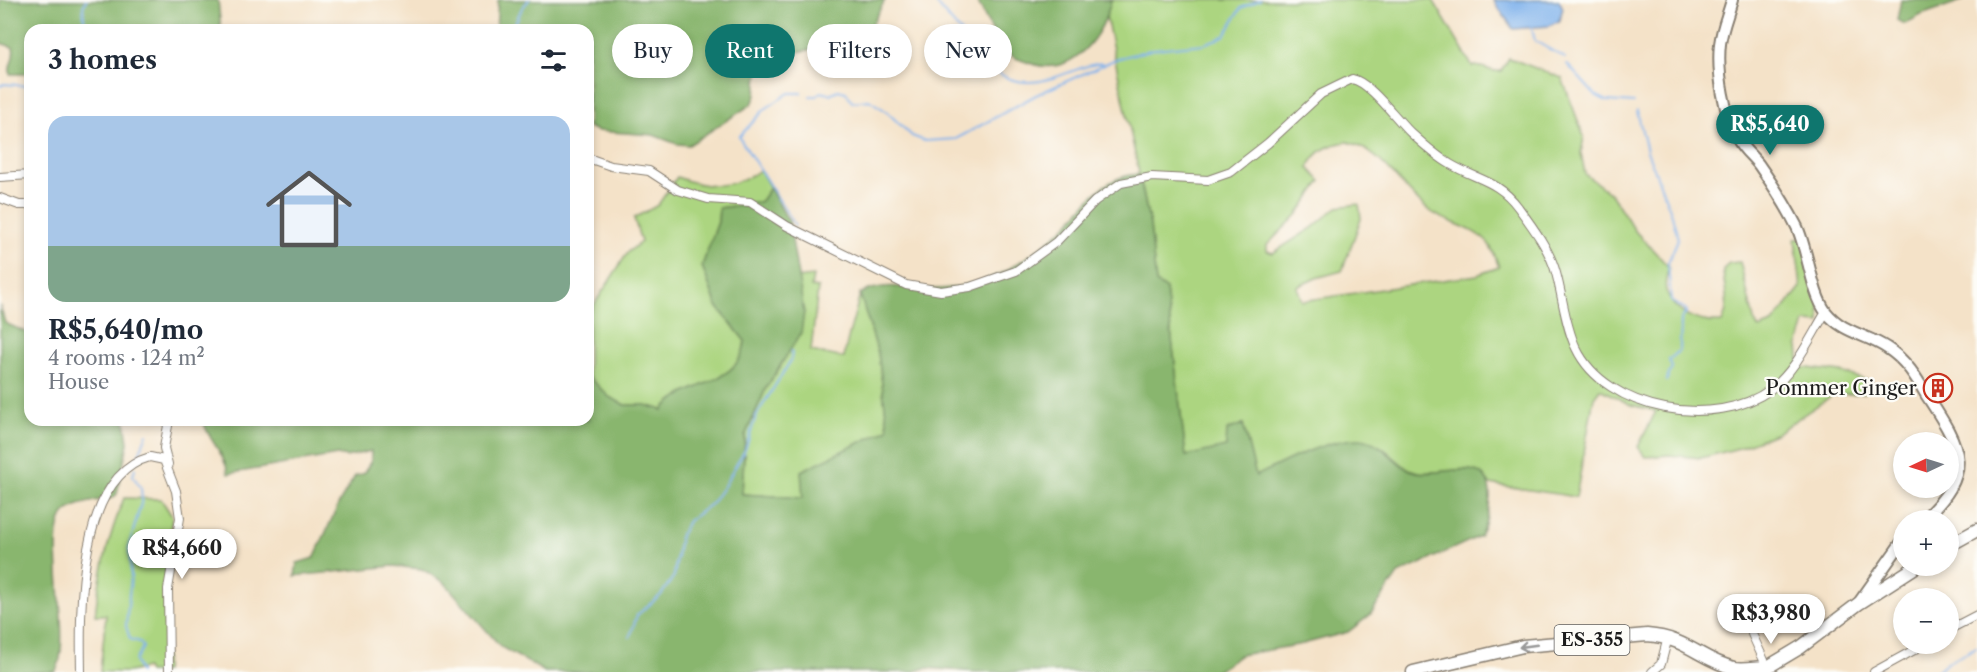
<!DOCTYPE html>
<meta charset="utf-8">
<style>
:root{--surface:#fff;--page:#f2f2f3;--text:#1f2937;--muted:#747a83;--line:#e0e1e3;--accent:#0f766e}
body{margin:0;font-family:"Libre Caslon Text",serif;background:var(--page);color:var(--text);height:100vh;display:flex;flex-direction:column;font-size:22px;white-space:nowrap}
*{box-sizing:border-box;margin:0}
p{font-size:20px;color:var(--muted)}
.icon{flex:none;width:33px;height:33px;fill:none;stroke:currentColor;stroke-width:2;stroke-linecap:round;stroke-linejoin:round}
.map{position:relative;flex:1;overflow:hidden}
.panel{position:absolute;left:24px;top:24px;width:570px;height:402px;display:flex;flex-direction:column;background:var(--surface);border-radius:18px;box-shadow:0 3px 9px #0003}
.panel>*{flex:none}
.guide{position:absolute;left:612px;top:24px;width:570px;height:54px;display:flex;gap:12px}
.needle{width:39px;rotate:266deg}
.buttons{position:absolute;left:1893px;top:432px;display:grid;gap:12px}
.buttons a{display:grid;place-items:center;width:66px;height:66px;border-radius:50%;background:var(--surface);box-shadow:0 3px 9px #0003;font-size:30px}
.price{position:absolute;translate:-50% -51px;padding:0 14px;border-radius:21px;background:#fff;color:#222;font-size:20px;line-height:39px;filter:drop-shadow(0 2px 3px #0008)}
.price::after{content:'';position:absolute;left:50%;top:36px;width:18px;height:14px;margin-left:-9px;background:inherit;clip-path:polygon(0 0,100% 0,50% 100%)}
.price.selected{background:var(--accent);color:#fff}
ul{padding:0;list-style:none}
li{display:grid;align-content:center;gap:12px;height:318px;padding:0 24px}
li+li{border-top:2px solid var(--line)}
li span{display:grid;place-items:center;height:186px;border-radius:18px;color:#555}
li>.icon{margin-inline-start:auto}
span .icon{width:108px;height:108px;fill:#fffc;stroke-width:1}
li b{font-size:26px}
h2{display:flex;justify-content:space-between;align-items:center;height:72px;padding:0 24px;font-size:26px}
.pill{padding:0 21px;border-radius:27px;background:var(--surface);box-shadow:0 3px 9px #0003;font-size:21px;line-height:54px}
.pill.selected{background:var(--accent);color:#fff}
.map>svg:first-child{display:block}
</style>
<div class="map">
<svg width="1977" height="672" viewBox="0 0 1977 672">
<rect width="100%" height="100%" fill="#fdfcf7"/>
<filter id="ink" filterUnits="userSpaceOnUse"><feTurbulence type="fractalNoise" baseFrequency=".0167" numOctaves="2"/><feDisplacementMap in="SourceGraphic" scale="12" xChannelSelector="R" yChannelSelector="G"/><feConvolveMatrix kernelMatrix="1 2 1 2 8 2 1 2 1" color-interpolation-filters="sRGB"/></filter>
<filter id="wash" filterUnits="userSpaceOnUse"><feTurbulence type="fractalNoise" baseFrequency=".008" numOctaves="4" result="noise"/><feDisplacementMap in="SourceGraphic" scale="24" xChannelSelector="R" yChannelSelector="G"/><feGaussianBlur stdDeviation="1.35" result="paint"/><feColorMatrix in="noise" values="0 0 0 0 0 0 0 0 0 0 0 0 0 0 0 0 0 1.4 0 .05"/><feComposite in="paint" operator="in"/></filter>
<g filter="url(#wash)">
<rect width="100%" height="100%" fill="#f4e2c8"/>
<path fill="#acd580" stroke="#64784e" stroke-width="1.5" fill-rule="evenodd" d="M 1111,0 L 1433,0 L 1472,66 C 1484,65 1490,73 1501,71 L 1509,58 L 1562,78 L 1584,137 L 1581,153 L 1585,174 L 1611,194 L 1636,232 L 1669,267 C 1667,274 1664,283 1666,290 C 1673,314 1700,324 1722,322 C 1731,303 1724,290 1723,270 L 1729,263 L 1740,262 L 1754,320 L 1759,329 L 1772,324 L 1801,287 L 1795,239 L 1808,238 L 1820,289 L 1820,323 L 1805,322 L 1798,346 L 1800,367 L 1841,372 L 1872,382 L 1864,393 L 1833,395 L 1775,434 L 1739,448 L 1701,458 L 1669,455 L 1646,457 L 1638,447 L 1656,411 L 1631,405 L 1600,389 L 1594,397 L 1576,497 L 1490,484 C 1472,459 1443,476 1418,472 C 1401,469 1391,451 1376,444 C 1345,429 1284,462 1256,477 L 1243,424 L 1226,447 L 1186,457 L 1166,289 L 1156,284 L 1150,225 L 1106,16 ZM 1348,142 C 1383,151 1401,190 1430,211 C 1447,223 1471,226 1487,242 C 1493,248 1496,260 1499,267 L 1477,275 L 1302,301 L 1297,287 L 1316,278 L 1342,271 L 1361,219 L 1359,204 L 1337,207 L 1312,228 L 1273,253 L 1267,251 L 1267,245 L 1297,215 L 1321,181 L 1308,168 C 1316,150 1330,144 1348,142 Z
M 760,170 L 770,188 L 761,201 L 756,203 L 719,208 L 718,222 L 702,266 L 717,306 L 745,341 C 741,387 682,382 663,410 L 645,405 L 625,405 L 609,397 L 588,376 L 588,314 L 628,252 L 641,242 L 634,218 L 658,205 L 677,177 C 706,189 734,189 760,170 Z
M 813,276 L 811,287 L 818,288 L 811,351 L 844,358 C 847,336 855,316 860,294 L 878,353 L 888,429 L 855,447 L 803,498 L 742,494 L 745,436 L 766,388 L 781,366 L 804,312 L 797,278 Z
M 124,498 L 161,499 L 172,516 L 167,565 L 165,672 L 148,672 L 146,668 L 129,672 L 100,672 L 106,615 L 95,615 C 100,572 108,538 124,498 Z"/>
<path fill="#89b66e" stroke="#526945" stroke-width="1.5" d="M 0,0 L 218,0 L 221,30 L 30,30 L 30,74 L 10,74 C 8,64 16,58 13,47 L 0,43 Z
M 498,0 L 885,0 L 868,32 L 836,45 L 781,55 L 766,61 L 758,73 L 756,95 L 752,104 L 689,145 L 677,144 L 653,135 L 597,131 L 588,127 L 588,30 L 496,30 Z
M 977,0 L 1111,0 C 1104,35 1073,77 1032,64 C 1026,61 1016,60 1011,55 C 995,40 986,19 977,0 Z
M 1901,0 L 1964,0 L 1921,15 L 1905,24 L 1897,20 Z
M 1139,174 L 1150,225 L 1156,283 L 1166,289 L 1186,456 L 1226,447 L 1227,430 L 1243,424 L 1256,476 C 1282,463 1329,438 1359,439 C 1385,440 1395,468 1417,472 C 1443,477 1491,452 1490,497 C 1489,512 1487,523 1480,536 L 1398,574 L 1370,615 L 1348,632 L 1303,644 L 1240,655 L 1216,672 L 976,672 L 926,668 L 911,672 L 545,672 L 501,647 L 444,582 L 422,569 L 393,566 L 295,576 L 297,563 L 314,558 L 340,501 L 355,476 L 364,473 L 371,461 L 371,451 L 346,457 L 337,455 L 228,474 C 225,453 207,439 203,420 L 588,420 L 588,376 L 609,397 L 625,405 L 645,405 L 663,410 C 683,382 741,386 745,341 L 717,306 L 702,266 L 718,222 L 719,208 L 756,203 L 761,201 L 770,188 L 789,222 L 804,312 L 801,333 L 766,388 L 745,436 L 742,494 L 803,498 L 801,471 L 888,429 L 878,353 L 860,294 C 885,280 911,290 937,289 C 957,288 987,282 1004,272 C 1022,261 1041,248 1057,234 C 1087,209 1095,177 1139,174 Z
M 0,305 L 5,323 L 30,334 L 30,420 L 125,420 L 128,443 L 117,494 L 113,498 C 99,501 76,502 65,513 C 44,535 74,644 55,672 L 0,672 Z"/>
<path fill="#80b2ec" stroke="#4e6784" stroke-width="1.5" d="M 1493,0 L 1559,0 L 1563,8 L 1559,21 L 1549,26 L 1513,29 Z"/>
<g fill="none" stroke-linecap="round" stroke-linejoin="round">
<path stroke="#80b2ec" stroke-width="2" d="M 934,0 C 944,15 955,25 966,38 C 989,65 1001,87 1040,81 C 1061,78 1081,65 1102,63
M 1531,25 L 1535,41 L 1565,58
M 85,30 L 83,7 L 86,0
M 512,30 L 522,8 L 529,0
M 1567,64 L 1595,95 L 1607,101 L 1634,103
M 0,86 L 4,84 L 30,86
M 810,96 L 817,96 L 821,92 L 830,94 L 838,90 L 846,92 L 852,102 L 869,100 L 886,111 L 912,136 L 925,141 L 956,139 L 1036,95 L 1116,59 L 1154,49 L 1204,44 L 1217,39 L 1225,35 L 1241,8 L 1260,0
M 1637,111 L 1647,151 L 1672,215 L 1678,239 L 1668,263 L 1671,301 L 1687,311 L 1681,320 L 1680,350 L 1669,360 L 1672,367 L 1666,381
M 795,225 L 739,137 L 765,109 L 789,93 L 801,93
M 136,462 L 147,434
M 135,468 L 133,476 L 141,488 L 142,500 L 129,546 L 131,575 L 126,626 L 130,639 L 140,642 L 143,647 L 135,661 L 140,672
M 630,637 L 637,615 L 661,595 L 674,576 L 680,536 L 688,521 L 712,503 L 724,486 L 745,450 L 756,416 L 791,360 L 792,351
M 1936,672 L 1946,663 L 1977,647"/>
</g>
</g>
<g filter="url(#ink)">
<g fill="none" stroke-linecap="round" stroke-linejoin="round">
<g stroke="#887f72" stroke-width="10">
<path id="street" d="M 588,158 L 611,166 L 649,171 L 678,190 L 708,199 L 750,202 L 787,226 L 906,285 L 941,291 L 970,287 L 1016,271 L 1056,242 L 1095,201 L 1121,183 L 1152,177 L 1208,180 L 1231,172 L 1268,143 L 1321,94 L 1352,79 C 1370,82 1396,119 1411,133 C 1423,144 1436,156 1450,164 C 1477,180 1498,180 1518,207 C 1532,226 1550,250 1556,273 C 1563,298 1565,325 1576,348 C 1606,412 1717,430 1771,389 C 1795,372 1811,336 1826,312
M 0,177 L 30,175
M 0,198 L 19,205 L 30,205
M 168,464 L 164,448 L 169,420
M 1948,630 L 1977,615
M 1752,634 L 1767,667
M 81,672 C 80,613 77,477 150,457 L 164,460 L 176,491 L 180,518 L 168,589 L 169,672
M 1652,672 L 1661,664 L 1668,637
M 1874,672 L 1925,644"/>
</g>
<g stroke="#887f72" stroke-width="14">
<path id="secondary" d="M 1732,0 C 1728,15 1722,28 1720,44 C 1717,72 1724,116 1739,141 C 1744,150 1753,157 1759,165 C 1773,185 1786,205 1797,227 C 1808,251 1812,294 1826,312 C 1843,333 1866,334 1887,348 C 1906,360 1916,377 1927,396 C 1962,449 1975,472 1923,520
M 1858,604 L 1904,539"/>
</g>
<g stroke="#887f72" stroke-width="15">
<path id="primary" d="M 1948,546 L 1977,530
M 1761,671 L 1801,647 L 1858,604 L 1917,566
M 1413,672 L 1523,646 L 1647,635 C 1688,638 1700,660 1734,668 C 1744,670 1757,667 1767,667"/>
</g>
<use href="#street" stroke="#fff" stroke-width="8"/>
<use href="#secondary" stroke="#fff" stroke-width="10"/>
<use href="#primary" stroke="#fff" stroke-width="12"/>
</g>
<defs><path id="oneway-shaft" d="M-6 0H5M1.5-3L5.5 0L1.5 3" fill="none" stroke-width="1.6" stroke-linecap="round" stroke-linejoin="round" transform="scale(1.5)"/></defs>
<use stroke="#999" href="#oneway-shaft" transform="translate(1528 646) rotate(172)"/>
</g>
<defs>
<g id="building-ring" transform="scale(1.5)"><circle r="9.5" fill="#fdfcf7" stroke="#c8321e" stroke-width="1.5"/><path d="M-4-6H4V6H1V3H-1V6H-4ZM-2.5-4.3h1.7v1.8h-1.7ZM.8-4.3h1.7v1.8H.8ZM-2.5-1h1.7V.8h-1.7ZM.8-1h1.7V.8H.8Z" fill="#c8321e"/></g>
</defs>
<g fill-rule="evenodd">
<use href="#building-ring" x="1938" y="388"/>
</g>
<g text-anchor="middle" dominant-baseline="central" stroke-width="4.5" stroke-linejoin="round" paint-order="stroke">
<rect fill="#fdfcf7" stroke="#605f5e" stroke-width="1.5" x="1554.5" y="625" width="75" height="30" rx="4.5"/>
<g font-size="18" font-weight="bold" fill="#1c1c1c">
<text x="1592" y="640">ES-355</text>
</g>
<g font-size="20" fill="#1c1c1c" stroke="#fdfcf7" text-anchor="end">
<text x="1917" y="388">Pommer Ginger</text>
</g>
</g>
</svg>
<div class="buttons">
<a><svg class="needle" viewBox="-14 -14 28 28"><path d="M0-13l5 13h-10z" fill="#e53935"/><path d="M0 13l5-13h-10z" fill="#747a83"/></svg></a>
<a>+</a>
<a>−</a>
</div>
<b class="price selected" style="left:1770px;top:156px">R$5,640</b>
<b class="price" style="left:182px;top:580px">R$4,660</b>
<b class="price" style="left:1771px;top:645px">R$3,980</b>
<div class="guide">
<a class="pill">Buy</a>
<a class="pill selected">Rent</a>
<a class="pill">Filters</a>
<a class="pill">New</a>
</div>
<section class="panel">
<h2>3 homes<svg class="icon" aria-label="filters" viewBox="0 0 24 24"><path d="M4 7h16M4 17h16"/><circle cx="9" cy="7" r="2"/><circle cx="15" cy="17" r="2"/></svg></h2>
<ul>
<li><span style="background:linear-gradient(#a9c7e8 70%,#7fa58c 0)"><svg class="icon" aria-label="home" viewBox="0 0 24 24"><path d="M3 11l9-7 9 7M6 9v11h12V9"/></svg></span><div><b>R$5,640/mo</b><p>4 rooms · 124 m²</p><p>House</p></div></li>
</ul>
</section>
</div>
